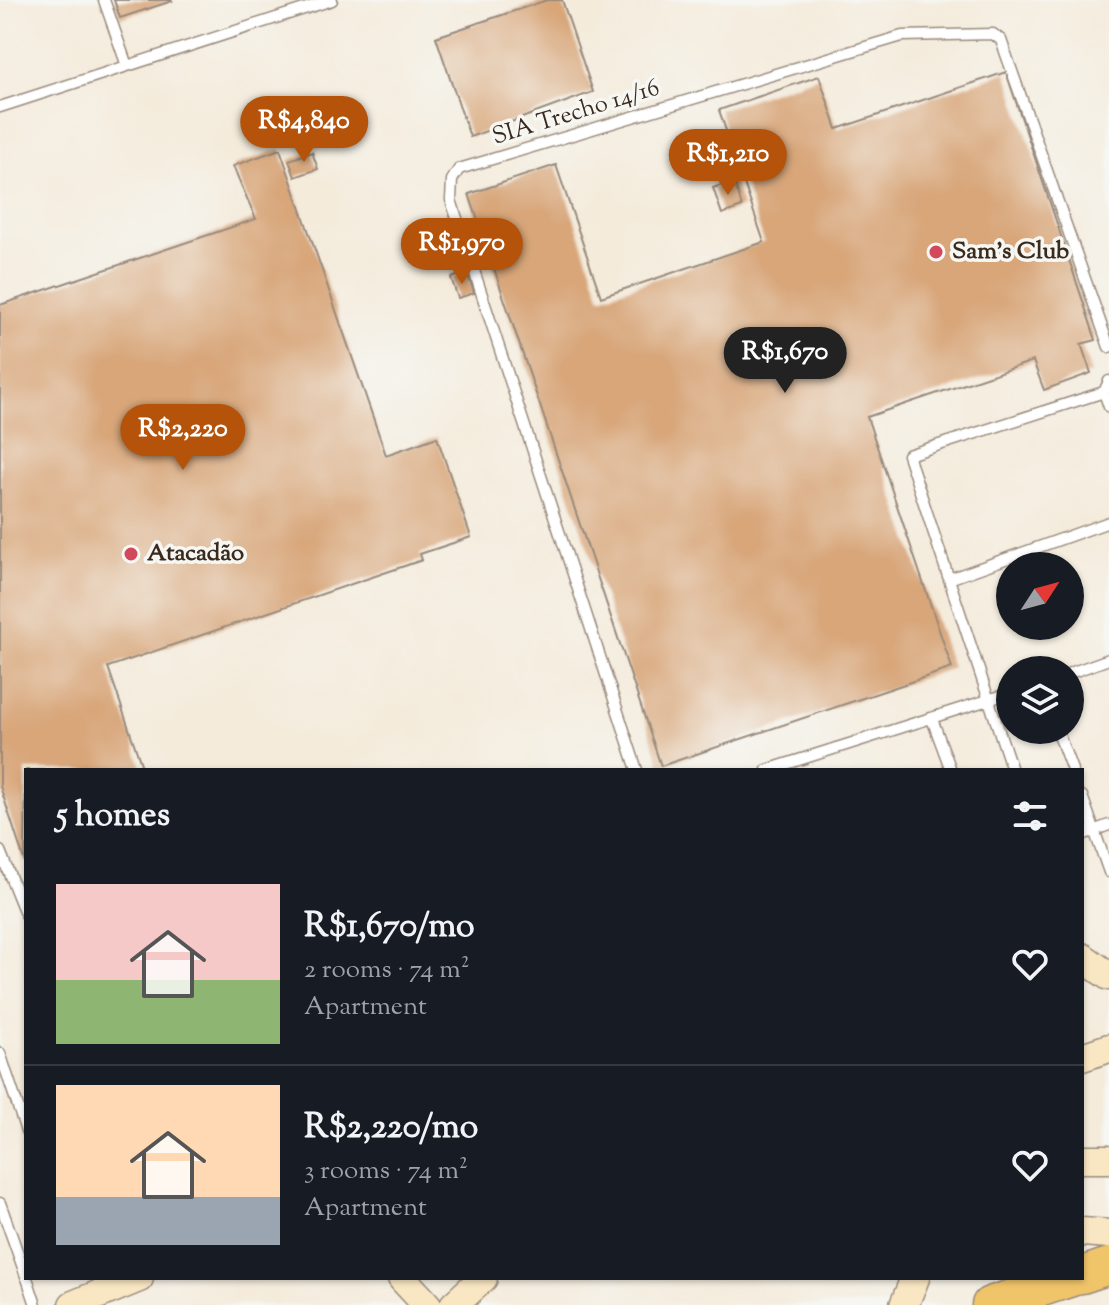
<!DOCTYPE html>
<meta charset="utf-8">
<style>
:root{--surface:#171b24;--page:#242831;--text:#f1f3f6;--muted:#9ea1a6;--line:#363941;--accent:#b45309}
body{margin:0;font-family:"Sorts Mill Goudy",serif;background:var(--page);color:var(--text);height:100vh;display:flex;flex-direction:column;font-size:30px;white-space:nowrap}
*{box-sizing:border-box;margin:0}
p{font-size:26px;color:var(--muted)}
.icon{flex:none;width:44px;height:44px;fill:none;stroke:currentColor;stroke-width:2;stroke-linecap:round;stroke-linejoin:round}
.map{position:relative;flex:1;overflow:hidden}
.drawer{position:absolute;left:24px;top:768px;width:1060px;height:512px;display:flex;flex-direction:column;background:var(--surface);border-radius:0px;box-shadow:0 2px 6px #0004}
.drawer>*{flex:none}
.needle{width:52px;rotate:54deg}
.tools{position:absolute;left:996px;top:552px;display:grid;gap:16px}
.tools a{display:grid;place-items:center;width:88px;height:88px;border-radius:50%;background:var(--surface);box-shadow:0 2px 6px #0004;font-size:40px}
.price{position:absolute;translate:-50% -68px;padding:0 18px;border-radius:28px;background:var(--accent);color:#fff;font-size:26px;line-height:52px;filter:drop-shadow(0 2px 4px #0008)}
.price::after{content:'';position:absolute;left:50%;top:48px;width:24px;height:18px;margin-left:-12px;background:inherit;clip-path:polygon(0 0,100% 0,50% 100%)}
.price.selected{background:#222;color:#fff}
ul{padding:0;list-style:none}
li{display:flex;align-items:center;gap:24px;height:200px;padding:0 32px}
li+li{border-top:2px solid var(--line)}
li span{display:grid;place-items:center;flex:none;width:224px;height:160px;border-radius:0px;color:#555}
li>.icon{margin-inline-start:auto}
span .icon{width:96px;height:96px;fill:#fffc;stroke-width:1}
li b{font-size:34px}
h2{display:flex;justify-content:space-between;align-items:center;height:96px;padding:0 32px;font-size:34px}
.map>svg:first-child{display:block}
</style>
<div class="map">
<svg width="1109" height="1305" viewBox="0 0 1109 1305">
<rect width="100%" height="100%" fill="#f6f6f2"/>
<filter id="ink" filterUnits="userSpaceOnUse"><feTurbulence type="fractalNoise" baseFrequency=".0125" numOctaves="2"/><feDisplacementMap in="SourceGraphic" scale="16" xChannelSelector="R" yChannelSelector="G"/><feConvolveMatrix kernelMatrix="1 2 1 2 8 2 1 2 1" color-interpolation-filters="sRGB"/></filter>
<filter id="wash" filterUnits="userSpaceOnUse"><feTurbulence type="fractalNoise" baseFrequency=".006" numOctaves="4" result="noise"/><feDisplacementMap in="SourceGraphic" scale="32" xChannelSelector="R" yChannelSelector="G"/><feGaussianBlur stdDeviation="1.8" result="paint"/><feColorMatrix in="noise" values="0 0 0 0 0 0 0 0 0 0 0 0 0 0 0 0 0 1.4 0 .05"/><feComposite in="paint" operator="in"/></filter>
<g filter="url(#wash)">
<rect width="100%" height="100%" fill="#f4ebdb"/>
<g id="blocks">
<path fill="#d8a679" d="M 114,0 L 171,0 L 172,1 L 120,18 Z
M 547,0 L 562,0 L 593,92 L 470,137 L 436,37 Z
M 1006,72 L 1096,340 L 1081,344 L 1091,373 L 1044,390 L 1033,361 L 867,417 L 952,668 L 661,766 L 469,194 L 556,165 L 601,297 L 764,242 L 719,110 L 819,76 L 837,129 Z
M 280,149 L 386,455 L 437,437 L 471,537 L 420,554 L 422,560 L 108,667 L 143,770 L 26,770 L 25,863 L 0,786 L 0,305 L 256,219 L 233,166 Z
M 312,152 L 318,169 L 295,177 L 289,160 Z
M 734,181 L 742,207 L 722,214 L 713,188 Z
M 467,273 L 474,293 L 458,298 L 451,278 Z"/>
</g>
</g>
<g filter="url(#ink)">
<use href="#blocks" fill-opacity="0" stroke="#988a7c" stroke-width="2"/>
<g fill="none" stroke-linecap="round" stroke-linejoin="round">
<g stroke="#988a7c" stroke-width="13">
<path id="lane" d="M 104,0 L 127,66
M 0,107 L 332,0
M 1109,381 L 1104,392 L 1109,407
M 949,579 L 1109,522
M 1070,673 L 1109,659
M 932,719 L 951,770
M 1057,730 L 1072,770
M 637,770 L 451,200 L 452,180 L 459,169 L 902,36 L 993,34 L 1001,40 L 1109,347
M 767,770 L 1010,693
M 1012,770 L 908,455 L 1104,392
M 1082,796 L 1109,872
M 1082,835 L 1109,825
M 0,851 L 26,916
M 0,1053 L 26,1131
M 0,1203 L 26,1276
M 27,1278 L 36,1305"/>
</g>
<g stroke="#988a7c" stroke-width="31">
<path id="secondary" d="M 1082,957 L 1109,976
M 1082,1057 L 1109,1048
M 1082,1159 L 1109,1159
M 1082,1232 L 1109,1234
M 402,1278 L 427,1305
M 73,1305 L 139,1278
M 454,1305 L 483,1278
M 904,1305 L 915,1278"/>
</g>
<g stroke="#988a7c" stroke-width="39">
<path id="highway" d="M 1082,1275 L 1109,1266
M 990,1305 L 1072,1278"/>
</g>
<use href="#lane" stroke="#fff" stroke-width="10"/>
<use href="#secondary" stroke="#f9e7c3" stroke-width="28"/>
<use href="#highway" stroke="#f0c469" stroke-width="36"/>
</g>
</g>
<g fill="#d1495b" stroke="#f6f6f2" stroke-width="3">
<circle cx="936" cy="252" r="8"/>
<circle cx="131" cy="554" r="8"/>
</g>
<g text-anchor="middle" dominant-baseline="central" stroke-width="7" stroke-linejoin="round" paint-order="stroke">
<g font-size="24" fill="#3b2a1e" stroke="#f6f6f2">
<text transform="translate(576 113) rotate(-17)">SIA Trecho 14/16</text>
</g>
<g font-size="24" font-weight="bold" fill="#3b2a1e" stroke="#f6f6f2" text-anchor="start">
<text x="952" y="252">Sam's Club</text>
<text x="147" y="554">Atacadão</text>
</g>
</g>
</svg>
<div class="tools">
<a><svg class="needle" viewBox="-14 -14 28 28"><path d="M0-13l5 13h-10z" fill="#e53935"/><path d="M0 13l5-13h-10z" fill="#9ea1a6"/></svg></a>
<a><svg class="icon" aria-label="layers" viewBox="0 0 24 24"><path d="M12 4l9 5-9 5-9-5zM3 14l9 5 9-5"/></svg></a>
</div>
<b class="price" style="left:304px;top:164px">R$4,840</b>
<b class="price" style="left:728px;top:197px">R$1,210</b>
<b class="price" style="left:462px;top:286px">R$1,970</b>
<b class="price selected" style="left:785px;top:395px">R$1,670</b>
<b class="price" style="left:183px;top:472px">R$2,220</b>
<section class="drawer">
<h2>5 homes<svg class="icon" aria-label="filters" viewBox="0 0 24 24"><path d="M4 7h16M4 17h16"/><circle cx="9" cy="7" r="2"/><circle cx="15" cy="17" r="2"/></svg></h2>
<ul>
<li><span style="background:linear-gradient(#f6c9c9 60%,#8fb573 0)"><svg class="icon" aria-label="home" viewBox="0 0 24 24"><path d="M3 11l9-7 9 7M6 9v11h12V9"/></svg></span><div><b>R$1,670/mo</b><p>2 rooms · 74 m²</p><p>Apartment</p></div><svg class="icon" aria-label="heart" viewBox="0 0 24 24"><path d="M12 20l-8-8c-3-5 5-10 8-4 3-6 11-1 8 4z"/></svg></li>
<li><span style="background:linear-gradient(#ffd9b3 70%,#9aa5b1 0)"><svg class="icon" aria-label="home" viewBox="0 0 24 24"><path d="M3 11l9-7 9 7M6 9v11h12V9"/></svg></span><div><b>R$2,220/mo</b><p>3 rooms · 74 m²</p><p>Apartment</p></div><svg class="icon" aria-label="heart" viewBox="0 0 24 24"><path d="M12 20l-8-8c-3-5 5-10 8-4 3-6 11-1 8 4z"/></svg></li>
</ul>
</section>
</div>
